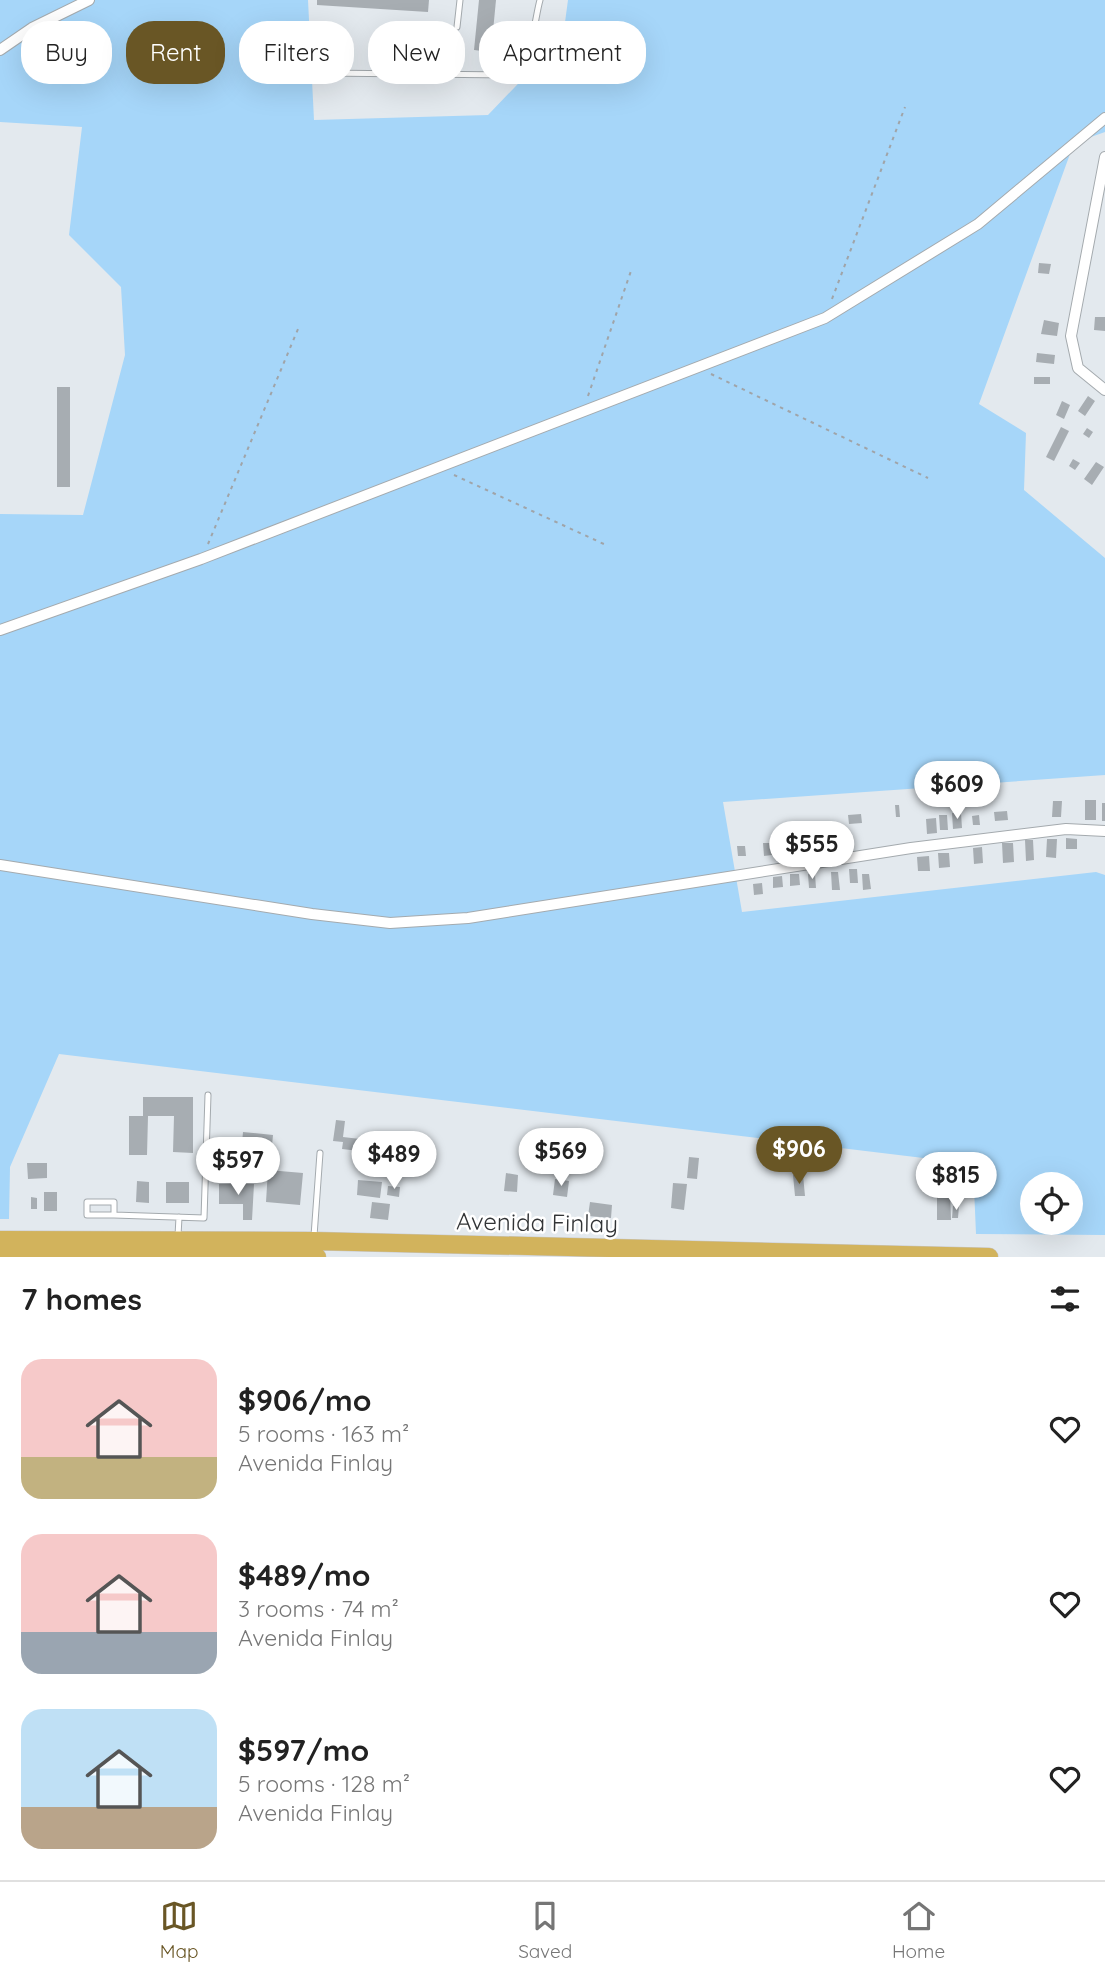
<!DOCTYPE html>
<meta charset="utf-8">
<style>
:root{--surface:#fff;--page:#f6f6f6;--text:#222;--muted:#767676;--line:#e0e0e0;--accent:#695625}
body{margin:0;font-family:Quicksand,sans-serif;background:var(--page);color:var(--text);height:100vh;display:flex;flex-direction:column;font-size:26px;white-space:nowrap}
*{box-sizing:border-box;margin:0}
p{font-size:23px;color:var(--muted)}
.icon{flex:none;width:38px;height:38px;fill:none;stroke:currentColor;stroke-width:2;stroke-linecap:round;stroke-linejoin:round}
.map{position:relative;height:1257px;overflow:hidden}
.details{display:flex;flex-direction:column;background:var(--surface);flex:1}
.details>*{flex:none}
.banner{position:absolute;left:21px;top:21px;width:700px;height:63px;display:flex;gap:14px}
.controls{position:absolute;left:1020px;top:1172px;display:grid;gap:14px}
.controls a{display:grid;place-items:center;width:63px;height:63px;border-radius:50%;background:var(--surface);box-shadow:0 7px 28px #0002;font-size:35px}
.price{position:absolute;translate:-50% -60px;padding:0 16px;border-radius:24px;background:#fff;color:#222;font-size:23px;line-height:46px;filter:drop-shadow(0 2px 4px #0008)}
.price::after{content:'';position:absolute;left:50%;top:42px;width:21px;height:16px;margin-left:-10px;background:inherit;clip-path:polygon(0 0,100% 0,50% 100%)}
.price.selected{background:var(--accent);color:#fff}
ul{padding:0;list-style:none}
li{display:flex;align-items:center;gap:21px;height:175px;padding:0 21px}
li span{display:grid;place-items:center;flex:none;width:196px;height:140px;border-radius:21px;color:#555}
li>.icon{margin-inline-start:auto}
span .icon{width:84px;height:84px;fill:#fffc;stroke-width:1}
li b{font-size:30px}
h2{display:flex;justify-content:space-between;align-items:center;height:84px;padding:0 21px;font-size:30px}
.chip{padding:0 24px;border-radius:28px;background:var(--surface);box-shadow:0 7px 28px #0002;font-size:24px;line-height:63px}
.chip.selected{background:var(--accent);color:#fff}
.tab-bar{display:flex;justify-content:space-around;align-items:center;height:98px;border-top:2px solid var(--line);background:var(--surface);font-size:19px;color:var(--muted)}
.tab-bar a{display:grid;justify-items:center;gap:4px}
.tab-bar .selected{color:var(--accent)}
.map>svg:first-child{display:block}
</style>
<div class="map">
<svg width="1105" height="1257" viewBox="0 0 1105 1257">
<rect width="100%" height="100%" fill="#e3e9ee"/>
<path fill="#a6d6f9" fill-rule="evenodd" d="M 0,0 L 308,0 L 314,120 L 488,115 L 563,37 L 568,0 L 1105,0 L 1105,132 L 1074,143 L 979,404 L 1026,433 L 1024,490 L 1105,558 L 1105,775 L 723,802 L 742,912 L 1096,872 L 1105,875 L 1105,1235 L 976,1234 L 973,1164 L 59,1054 L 10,1167 L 9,1219 L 0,1219 L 0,514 L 83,515 L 125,355 L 121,287 L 69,235 L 82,127 L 0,122 ZM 1032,1185 L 1071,1185 L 1071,1223 L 1032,1223 Z"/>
<path fill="#a7adb2" d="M 317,0 L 429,0 L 428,12 L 317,5 Z
M 479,0 L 496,0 L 491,52 L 474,50 Z
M 542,24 L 559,25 L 559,36 L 541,35 Z
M 1039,263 L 1051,264 L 1049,274 L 1038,273 Z
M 1095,317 L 1105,317 L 1105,331 L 1094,330 Z
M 1044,320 L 1059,323 L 1057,336 L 1041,334 Z
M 1037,353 L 1055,355 L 1054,364 L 1036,362 Z
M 1034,377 L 1050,377 L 1050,384 L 1034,384 Z
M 57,387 L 70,387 L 70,487 L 57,487 Z
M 1088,396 L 1095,401 L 1085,416 L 1078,411 Z
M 1062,401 L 1070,405 L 1064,419 L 1056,415 Z
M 1061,427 L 1069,431 L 1054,461 L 1046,457 Z
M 1087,428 L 1093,432 L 1089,438 L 1083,434 Z
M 1073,459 L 1080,463 L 1075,470 L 1069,466 Z
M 1096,462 L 1104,467 L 1092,485 L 1084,479 Z
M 1085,800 L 1096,800 L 1096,820 L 1085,820 Z
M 1053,801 L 1062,801 L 1061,817 L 1052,817 Z
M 1102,803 L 1105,803 L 1105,821 L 1102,821 Z
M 895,805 L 899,805 L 900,817 L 896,817 Z
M 1007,811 L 1008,820 L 995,821 L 994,812 Z
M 952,813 L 961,813 L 962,828 L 953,829 Z
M 861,814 L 862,823 L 849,824 L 848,815 Z
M 939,815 L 947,815 L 948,830 L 940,830 Z
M 979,815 L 980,825 L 973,825 L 972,816 Z
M 936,818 L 937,833 L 927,834 L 926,819 Z
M 840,829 L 841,842 L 832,843 L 831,830 Z
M 826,831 L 827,848 L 818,849 L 817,832 Z
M 790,833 L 791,850 L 781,851 L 780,834 Z
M 1066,838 L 1077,839 L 1077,849 L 1066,849 Z
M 1047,839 L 1057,839 L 1056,858 L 1046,857 Z
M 1025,840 L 1033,840 L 1034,860 L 1026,861 Z
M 763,843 L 771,843 L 772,855 L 764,856 Z
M 1002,843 L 1013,843 L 1014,862 L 1003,863 Z
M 737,846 L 745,846 L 746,856 L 738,856 Z
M 982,847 L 983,863 L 974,864 L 973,848 Z
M 938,853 L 949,853 L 950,867 L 939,868 Z
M 929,856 L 930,871 L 918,871 L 917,857 Z
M 849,869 L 857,869 L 858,883 L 850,883 Z
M 831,872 L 838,872 L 840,890 L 832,890 Z
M 790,874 L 799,874 L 800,885 L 790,886 Z
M 808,874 L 815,874 L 816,888 L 809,888 Z
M 862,874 L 869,874 L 871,889 L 863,890 Z
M 782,876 L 783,887 L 773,888 L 773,877 Z
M 762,883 L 763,894 L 754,895 L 753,884 Z
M 143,1097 L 193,1097 L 193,1153 L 173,1152 L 174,1116 L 148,1116 L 147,1155 L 129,1155 L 129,1116 L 143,1116 Z
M 336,1120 L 345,1121 L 343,1137 L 360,1139 L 359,1151 L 342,1149 L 343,1142 L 333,1141 Z
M 243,1132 L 273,1135 L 271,1156 L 241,1153 L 240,1160 L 228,1158 L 229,1142 L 242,1143 Z
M 573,1142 L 582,1143 L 581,1154 L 572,1153 Z
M 689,1157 L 699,1158 L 697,1179 L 687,1178 Z
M 27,1163 L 47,1163 L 47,1178 L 28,1179 Z
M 268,1170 L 303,1173 L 300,1205 L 266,1202 Z
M 506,1173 L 518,1175 L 517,1192 L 504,1191 Z
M 793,1175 L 803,1175 L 805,1196 L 795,1196 Z
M 555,1179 L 569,1181 L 567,1197 L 553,1195 Z
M 358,1180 L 382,1182 L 380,1198 L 357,1195 Z
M 137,1181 L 149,1182 L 149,1203 L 136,1202 Z
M 166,1182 L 189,1182 L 189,1203 L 166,1203 Z
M 673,1183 L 687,1184 L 684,1210 L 671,1208 Z
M 219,1184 L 254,1184 L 252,1220 L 243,1220 L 243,1204 L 219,1204 Z
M 388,1186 L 400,1187 L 399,1197 L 387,1195 Z
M 937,1190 L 950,1190 L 951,1220 L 937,1220 Z
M 44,1192 L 57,1192 L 57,1211 L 44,1211 Z
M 31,1197 L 37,1198 L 37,1209 L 31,1209 Z
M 372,1202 L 390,1204 L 388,1220 L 370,1218 Z
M 590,1202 L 612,1205 L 611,1218 L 588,1216 Z
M 953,1206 L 959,1206 L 958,1218 L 952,1218 Z"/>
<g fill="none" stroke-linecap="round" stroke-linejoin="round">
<g stroke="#a4aaae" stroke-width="7">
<path id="service" d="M 457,27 L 460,0
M 322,73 L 510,75 C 532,67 534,21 540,0
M 206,1172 L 236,1172
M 114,1215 L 87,1215 L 87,1202 L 114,1202 L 114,1215 L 204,1218 L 208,1095
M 178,1236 L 179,1217
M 314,1236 L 320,1153"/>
</g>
<g stroke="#a4aaae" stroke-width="12">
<path id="minor" d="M 0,50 L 32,28 L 89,0
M 1105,157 L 1071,336 L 1078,368 L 1105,390
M 0,630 L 201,559 L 825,318 L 978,224 L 1105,118
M 0,865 L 312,914 L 390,923 L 468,918 L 911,848 L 1066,829 L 1105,831"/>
</g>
<g stroke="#c6c6c7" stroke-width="19">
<path id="trunk" d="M 0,1240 L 313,1241 L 989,1257
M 0,1256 L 317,1257"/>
</g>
<path stroke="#a0a4a8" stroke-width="2" stroke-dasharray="3.5 5" stroke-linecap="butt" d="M 832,299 L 905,107
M 711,374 L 928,478
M 588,396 L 632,268
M 454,475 L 606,545
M 208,544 L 298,329"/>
<use href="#service" stroke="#fff" stroke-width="5"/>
<use href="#minor" stroke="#fff" stroke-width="10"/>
<use href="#trunk" stroke="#d2b35c" stroke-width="18"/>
</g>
<g text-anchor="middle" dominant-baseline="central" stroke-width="5" stroke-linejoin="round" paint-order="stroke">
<g font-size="24" fill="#323436" stroke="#fff">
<text transform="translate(537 1222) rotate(1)">Avenida Finlay</text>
</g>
</g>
</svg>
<div class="controls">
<a><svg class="icon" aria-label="locate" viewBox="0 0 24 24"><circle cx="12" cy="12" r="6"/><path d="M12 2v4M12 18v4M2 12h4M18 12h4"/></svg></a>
</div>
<b class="price" style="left:957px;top:821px">$609</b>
<b class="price" style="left:812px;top:881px">$555</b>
<b class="price selected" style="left:799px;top:1186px">$906</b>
<b class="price" style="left:561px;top:1188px">$569</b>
<b class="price" style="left:394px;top:1191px">$489</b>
<b class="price" style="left:238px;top:1197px">$597</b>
<b class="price" style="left:956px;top:1212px">$815</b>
<div class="banner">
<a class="chip">Buy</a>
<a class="chip selected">Rent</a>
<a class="chip">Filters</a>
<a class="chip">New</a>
<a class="chip">Apartment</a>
</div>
</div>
<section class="details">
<h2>7 homes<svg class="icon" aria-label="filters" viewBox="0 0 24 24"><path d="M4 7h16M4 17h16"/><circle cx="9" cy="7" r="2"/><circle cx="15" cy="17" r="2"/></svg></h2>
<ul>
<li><span style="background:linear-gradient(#f6c9c9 70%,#c2b280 0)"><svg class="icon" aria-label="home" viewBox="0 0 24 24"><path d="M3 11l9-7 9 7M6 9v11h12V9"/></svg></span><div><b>$906/mo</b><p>5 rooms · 163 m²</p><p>Avenida Finlay</p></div><svg class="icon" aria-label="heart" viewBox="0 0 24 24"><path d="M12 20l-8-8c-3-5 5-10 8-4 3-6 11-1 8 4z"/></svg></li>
<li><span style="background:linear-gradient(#f6c9c9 70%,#9aa5b1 0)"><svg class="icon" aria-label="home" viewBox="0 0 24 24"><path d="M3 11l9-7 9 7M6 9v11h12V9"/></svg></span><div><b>$489/mo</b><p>3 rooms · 74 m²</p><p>Avenida Finlay</p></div><svg class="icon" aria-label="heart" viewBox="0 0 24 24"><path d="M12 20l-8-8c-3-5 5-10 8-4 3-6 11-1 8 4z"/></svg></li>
<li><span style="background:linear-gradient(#bfe0f5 70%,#b9a48a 0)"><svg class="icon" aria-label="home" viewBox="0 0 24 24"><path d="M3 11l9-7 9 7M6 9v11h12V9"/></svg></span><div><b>$597/mo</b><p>5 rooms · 128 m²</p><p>Avenida Finlay</p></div><svg class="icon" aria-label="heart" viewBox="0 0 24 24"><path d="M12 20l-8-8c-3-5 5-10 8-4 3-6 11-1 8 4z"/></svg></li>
</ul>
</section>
<nav class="tab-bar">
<a class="selected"><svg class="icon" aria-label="map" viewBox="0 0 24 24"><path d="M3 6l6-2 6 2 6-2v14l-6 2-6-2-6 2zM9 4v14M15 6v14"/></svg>Map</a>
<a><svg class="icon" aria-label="saved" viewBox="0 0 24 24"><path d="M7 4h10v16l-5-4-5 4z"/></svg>Saved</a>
<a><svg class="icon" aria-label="home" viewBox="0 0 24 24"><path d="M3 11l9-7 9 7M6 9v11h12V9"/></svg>Home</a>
</nav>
